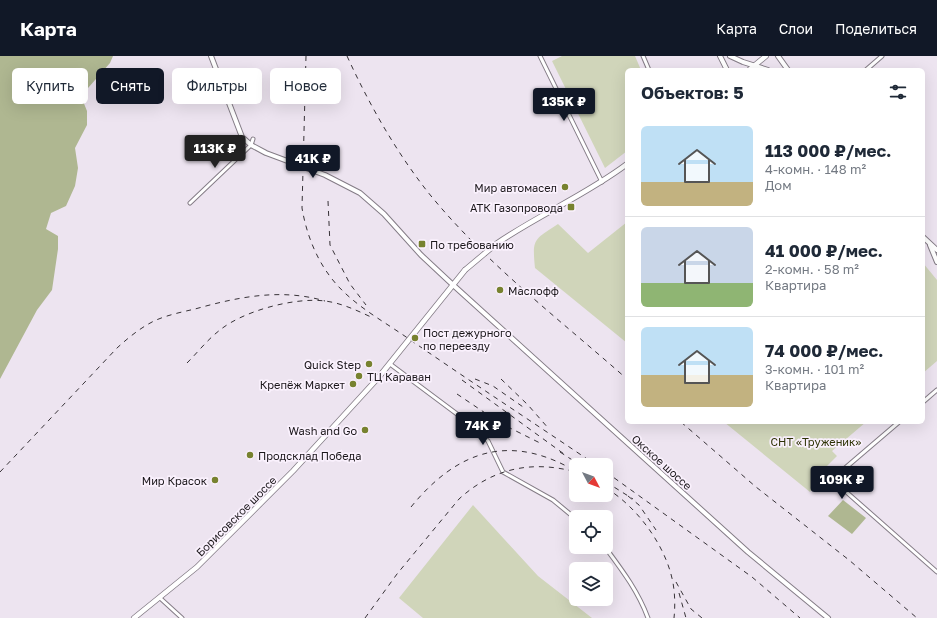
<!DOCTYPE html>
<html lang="ru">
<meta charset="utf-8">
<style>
:root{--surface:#fff;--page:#f2f2f3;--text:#1f2937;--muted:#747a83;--line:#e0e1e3;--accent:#111827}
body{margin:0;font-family:"Golos Text",sans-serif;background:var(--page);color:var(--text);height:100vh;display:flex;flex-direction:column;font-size:15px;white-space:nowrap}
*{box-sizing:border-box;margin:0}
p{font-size:13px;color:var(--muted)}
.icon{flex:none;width:22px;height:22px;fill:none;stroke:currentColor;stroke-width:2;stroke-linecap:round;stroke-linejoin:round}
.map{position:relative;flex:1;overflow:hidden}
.side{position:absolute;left:625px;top:12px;width:300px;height:356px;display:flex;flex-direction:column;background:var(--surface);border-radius:6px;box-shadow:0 4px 16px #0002}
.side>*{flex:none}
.hud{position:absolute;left:12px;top:12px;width:380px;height:36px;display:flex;gap:8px}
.needle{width:26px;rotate:131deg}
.fabs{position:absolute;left:569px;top:402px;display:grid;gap:8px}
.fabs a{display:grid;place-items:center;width:44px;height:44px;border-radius:6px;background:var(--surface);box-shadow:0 4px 16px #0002;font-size:20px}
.price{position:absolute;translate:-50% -34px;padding:0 9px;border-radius:4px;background:var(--accent);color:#fff;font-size:13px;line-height:26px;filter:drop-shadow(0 1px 2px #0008)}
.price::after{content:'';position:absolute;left:50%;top:24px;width:12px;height:9px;margin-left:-6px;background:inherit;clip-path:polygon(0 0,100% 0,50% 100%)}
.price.on{background:#222;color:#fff}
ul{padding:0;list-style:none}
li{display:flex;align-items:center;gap:12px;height:100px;padding:0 16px}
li+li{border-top:1px solid var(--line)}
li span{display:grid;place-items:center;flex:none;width:112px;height:80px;border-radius:6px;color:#555}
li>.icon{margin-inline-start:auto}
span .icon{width:48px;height:48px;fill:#fffc;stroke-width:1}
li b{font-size:17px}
h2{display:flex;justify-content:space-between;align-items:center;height:48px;padding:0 16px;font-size:17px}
.pill{padding:0 14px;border-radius:6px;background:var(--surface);box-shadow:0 4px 16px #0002;font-size:14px;line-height:36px}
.pill.on{background:var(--accent);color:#fff}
header{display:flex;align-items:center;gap:24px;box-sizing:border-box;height:56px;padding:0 20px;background:var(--accent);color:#fff}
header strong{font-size:19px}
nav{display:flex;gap:22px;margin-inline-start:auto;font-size:14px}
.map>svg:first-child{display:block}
</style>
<header>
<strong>Карта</strong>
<nav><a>Карта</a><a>Слои</a><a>Поделиться</a></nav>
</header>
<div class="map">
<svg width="937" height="562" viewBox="0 0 937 562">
<rect width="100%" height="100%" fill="#ede4f0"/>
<path fill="#d0d5ba" d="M 562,0 L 635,0 L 641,14 L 627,14 L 627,95 L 605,112 L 552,5 Z
M 627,166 L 627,287 L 535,212 C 532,182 534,184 558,168 L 588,197 Z
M 923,207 L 937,224 L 937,305 L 923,317 Z
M 724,366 L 866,366 L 832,395 L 837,400 L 820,417 L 810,436 Z
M 473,449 L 538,520 L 592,562 L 423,562 L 399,542 Z"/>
<path fill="#afb791" d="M 0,0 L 113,0 L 110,7 L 81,40 L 87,55 L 87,69 L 75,92 L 78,112 L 75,130 L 66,150 L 51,157 L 46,173 L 58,180 L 58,193 L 52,234 L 37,254 L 0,323 Z
M 843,444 L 866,462 L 852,478 L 828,460 Z"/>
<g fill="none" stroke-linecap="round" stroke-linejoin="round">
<g stroke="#847c86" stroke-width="5">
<path id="street" d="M 540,0 L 602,126
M 643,0 L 649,14
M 866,14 L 882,0
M 190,147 L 251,89 L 253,83
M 390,308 L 469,367 L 488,385 L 503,416 L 553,444 L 576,463
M 923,346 L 937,334
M 899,366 L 837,419 L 835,426 L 937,516
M 605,491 C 622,514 638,535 648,562
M 160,542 L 182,562"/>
</g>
<g stroke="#847c86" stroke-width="6">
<path id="secondary" d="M 211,0 L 242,81 L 251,89 L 266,97 L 325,119 L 360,137 L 384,158 L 421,199 L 452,228 L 748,496 L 828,562
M 720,0 L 727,14
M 730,0 L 743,6 L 768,14
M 778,0 L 788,14
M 923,181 L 937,194
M 930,189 L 937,206"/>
</g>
<g stroke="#847c86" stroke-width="6">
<path id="primary" d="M 749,14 L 766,0
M 496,188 C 538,159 586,139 627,108
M 134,562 L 197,511 L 293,415 L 378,322 L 465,214"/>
</g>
<use href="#street" stroke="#fff" stroke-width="3"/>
<use href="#secondary" stroke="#fff" stroke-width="4"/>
<use href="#primary" stroke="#fff" stroke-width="4.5"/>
<path stroke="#373237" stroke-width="1" stroke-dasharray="5 5" stroke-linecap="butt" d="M 306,0 L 302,152 C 306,176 315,200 329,219 C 349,247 382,264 409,283 C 471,326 534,367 596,409
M 347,0 C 369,48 395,94 427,135 C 484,206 559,263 627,323
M 328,145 L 330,189 L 350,228 L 366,249
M 187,307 C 198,296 208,283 220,274 C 243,255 295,241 325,245 C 341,247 356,254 371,261
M 475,323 L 493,330 L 526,353
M 501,323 L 528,349 L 549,373
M 462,324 L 564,398
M 457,338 L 500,367 L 542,388
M 681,366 L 756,431 L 849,504 L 917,562
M 560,396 L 580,409
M 0,416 L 117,292 C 128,282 140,272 154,265 C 167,259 182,256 195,253 C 238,241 281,232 325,245
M 606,416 L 752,521 L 800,562
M 606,426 L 633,443
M 606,432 C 639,452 670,495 674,534 C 675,543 675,553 674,562
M 628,440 L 639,449 L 656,474
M 411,451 C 455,397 506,377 570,412
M 676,526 L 691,553 L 702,562
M 679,537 L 686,562
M 365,562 L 397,518 L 459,443 C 493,412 532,404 576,416"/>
<g stroke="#847c86" stroke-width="6" stroke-linecap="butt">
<path id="primary-bridge" d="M 465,214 L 496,188"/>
</g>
<use href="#primary-bridge" stroke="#fff" stroke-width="4.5"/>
</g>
<g fill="#77822f" stroke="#faf1fd" stroke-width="1.5">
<circle cx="565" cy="131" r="4"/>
<rect x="567" y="147" width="8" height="8" rx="2"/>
<rect x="418" y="184" width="8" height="8" rx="2"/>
<circle cx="500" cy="234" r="4"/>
<circle cx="415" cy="282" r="4"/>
<circle cx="369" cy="308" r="4"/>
<circle cx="359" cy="320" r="4"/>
<circle cx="353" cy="328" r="4"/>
<circle cx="365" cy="374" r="4"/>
<circle cx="250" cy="399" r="4"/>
<circle cx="215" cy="424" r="4"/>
</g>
<g text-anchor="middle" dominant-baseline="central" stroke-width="3.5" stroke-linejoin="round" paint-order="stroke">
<g font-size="11" fill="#1b171b" stroke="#faf1fd" text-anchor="end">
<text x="557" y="131">Мир автомасел</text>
<text x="563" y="151">АТК Газопровода</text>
<text x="430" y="188" text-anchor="start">По требованию</text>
<text x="508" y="234" text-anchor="start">Маслофф</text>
<text x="423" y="276" text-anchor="start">Пост дежурного<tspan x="423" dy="13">по переезду</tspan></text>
<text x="361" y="308">Quick Step</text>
<text x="367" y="320" text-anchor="start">ТЦ Караван</text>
<text x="345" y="328">Крепёж Маркет</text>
<text x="357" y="374">Wash and Go</text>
<text x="258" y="399" text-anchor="start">Продсклад Победа</text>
<text x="207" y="424">Мир Красок</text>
</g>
<g font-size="11" fill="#2e3305" stroke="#faf1fd">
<text x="816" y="385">СНТ «Труженик»</text>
</g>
<g font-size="11" fill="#1b171b" stroke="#faf1fd">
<text transform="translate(662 406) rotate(42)">Окское шоссе</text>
<text transform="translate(236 460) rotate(-45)">Борисовское шоссе</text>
</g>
</g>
</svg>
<div class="fabs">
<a><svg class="needle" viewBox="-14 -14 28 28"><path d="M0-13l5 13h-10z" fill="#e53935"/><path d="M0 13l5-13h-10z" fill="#747a83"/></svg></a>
<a><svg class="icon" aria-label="locate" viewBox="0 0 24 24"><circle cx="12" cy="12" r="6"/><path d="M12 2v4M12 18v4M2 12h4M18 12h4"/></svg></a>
<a><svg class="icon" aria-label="layers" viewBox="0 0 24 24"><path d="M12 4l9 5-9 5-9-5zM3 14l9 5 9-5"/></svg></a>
</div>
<b class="price" style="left:564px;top:66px">135K ₽</b>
<b class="price on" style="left:215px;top:113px">113K ₽</b>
<b class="price" style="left:313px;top:123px">41K ₽</b>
<b class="price" style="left:483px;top:390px">74K ₽</b>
<b class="price" style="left:842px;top:444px">109K ₽</b>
<div class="hud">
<a class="pill">Купить</a>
<a class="pill on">Снять</a>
<a class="pill">Фильтры</a>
<a class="pill">Новое</a>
</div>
<section class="side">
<h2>Объектов: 5<svg class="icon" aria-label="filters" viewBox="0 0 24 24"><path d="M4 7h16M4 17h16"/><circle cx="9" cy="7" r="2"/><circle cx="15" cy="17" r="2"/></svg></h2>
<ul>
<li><span style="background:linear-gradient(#bfe0f5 70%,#c2b280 0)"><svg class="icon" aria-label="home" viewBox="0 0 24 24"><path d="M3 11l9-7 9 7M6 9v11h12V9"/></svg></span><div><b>113 000 ₽/мес.</b><p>4-комн. · 148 m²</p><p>Дом</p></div></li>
<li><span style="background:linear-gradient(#c9d6e8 70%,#8fb573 0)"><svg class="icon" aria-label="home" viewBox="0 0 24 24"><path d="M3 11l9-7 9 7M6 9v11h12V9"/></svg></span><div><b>41 000 ₽/мес.</b><p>2-комн. · 58 m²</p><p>Квартира</p></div></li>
<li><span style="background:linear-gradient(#bfe0f5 60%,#c2b280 0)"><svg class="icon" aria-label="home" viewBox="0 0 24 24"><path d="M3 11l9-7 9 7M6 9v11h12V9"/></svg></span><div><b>74 000 ₽/мес.</b><p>3-комн. · 101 m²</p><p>Квартира</p></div></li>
</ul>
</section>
</div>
